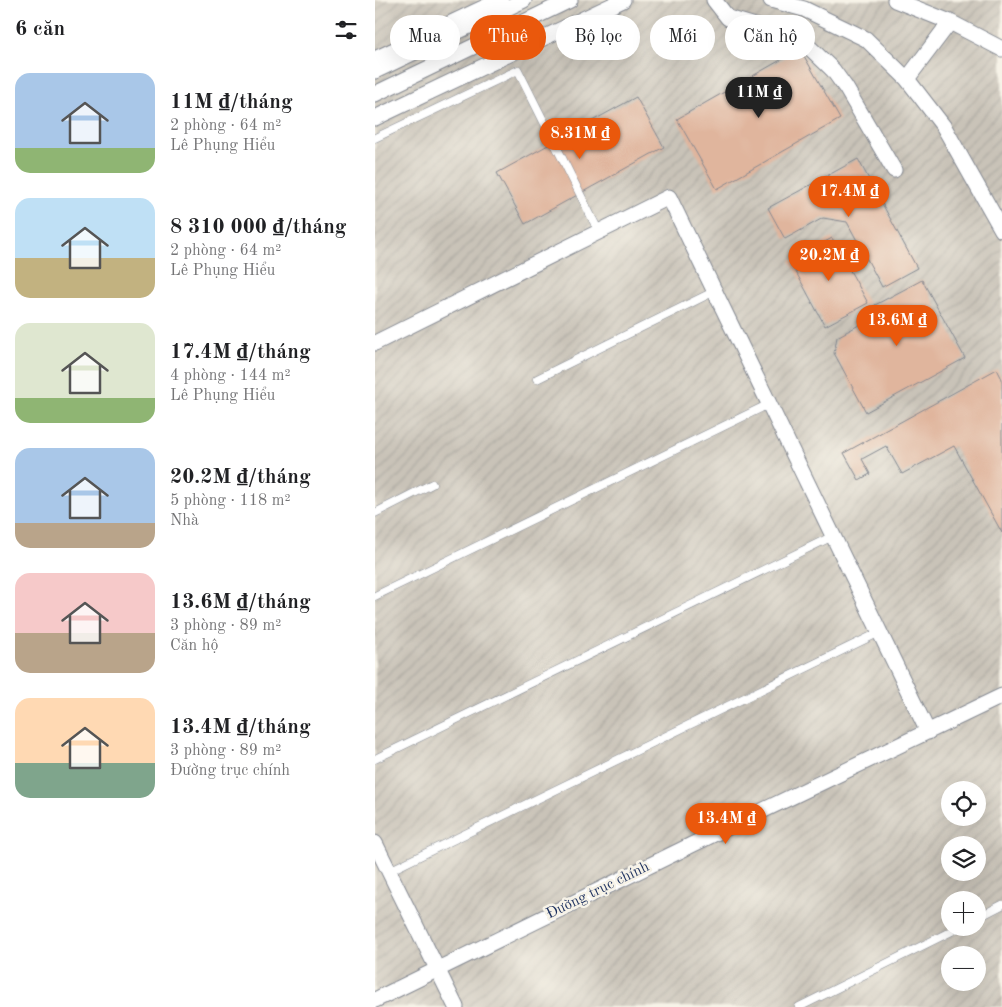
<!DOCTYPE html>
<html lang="vi">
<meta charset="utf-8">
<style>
:root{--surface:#fff;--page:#f2f2f2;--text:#202124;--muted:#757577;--accent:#ea580c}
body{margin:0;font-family:"Old Standard TT",serif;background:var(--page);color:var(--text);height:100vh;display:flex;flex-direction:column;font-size:19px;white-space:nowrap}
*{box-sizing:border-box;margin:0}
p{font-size:16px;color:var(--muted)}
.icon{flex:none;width:28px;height:28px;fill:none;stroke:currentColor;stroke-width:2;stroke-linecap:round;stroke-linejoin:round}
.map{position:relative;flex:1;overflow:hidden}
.drawer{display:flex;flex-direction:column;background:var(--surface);width:375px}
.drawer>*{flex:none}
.top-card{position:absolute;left:15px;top:15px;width:475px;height:45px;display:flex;gap:10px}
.controls{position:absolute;left:566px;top:781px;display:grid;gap:10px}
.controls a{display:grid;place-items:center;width:45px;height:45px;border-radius:50%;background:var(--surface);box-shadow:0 5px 20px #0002;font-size:25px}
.price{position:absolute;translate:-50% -42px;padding:0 11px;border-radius:18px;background:var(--accent);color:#fff;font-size:16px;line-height:32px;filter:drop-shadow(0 1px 2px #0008)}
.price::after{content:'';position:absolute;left:50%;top:30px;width:15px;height:11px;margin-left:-8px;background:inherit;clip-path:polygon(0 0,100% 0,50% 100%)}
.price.selected{background:#222;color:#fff}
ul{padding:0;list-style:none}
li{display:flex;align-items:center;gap:15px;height:125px;padding:0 15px}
li span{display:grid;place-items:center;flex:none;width:140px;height:100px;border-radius:15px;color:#555}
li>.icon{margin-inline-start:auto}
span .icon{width:60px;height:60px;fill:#fffc;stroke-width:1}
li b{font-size:21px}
h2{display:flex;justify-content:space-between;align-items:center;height:60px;padding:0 15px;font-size:21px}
.pill{padding:0 18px;border-radius:22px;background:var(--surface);box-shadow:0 5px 20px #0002;font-size:18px;line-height:45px}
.pill.selected{background:var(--accent);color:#fff}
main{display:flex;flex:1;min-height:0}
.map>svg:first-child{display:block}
</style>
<main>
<section class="drawer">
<h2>6 căn<svg class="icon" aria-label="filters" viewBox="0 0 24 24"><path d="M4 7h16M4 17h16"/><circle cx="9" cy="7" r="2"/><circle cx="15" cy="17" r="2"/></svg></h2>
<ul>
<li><span style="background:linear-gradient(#a9c7e8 75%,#8fb573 0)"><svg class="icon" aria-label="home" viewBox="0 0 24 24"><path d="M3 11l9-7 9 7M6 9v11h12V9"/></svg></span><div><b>11M ₫/tháng</b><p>2 phòng · 64 m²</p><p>Lê Phụng Hiểu</p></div></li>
<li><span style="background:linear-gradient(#bfe0f5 60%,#c2b280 0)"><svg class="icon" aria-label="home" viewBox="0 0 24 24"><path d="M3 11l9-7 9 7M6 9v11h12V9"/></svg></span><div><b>8 310 000 ₫/tháng</b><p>2 phòng · 64 m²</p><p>Lê Phụng Hiểu</p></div></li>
<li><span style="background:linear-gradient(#dfe7d0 75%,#8fb573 0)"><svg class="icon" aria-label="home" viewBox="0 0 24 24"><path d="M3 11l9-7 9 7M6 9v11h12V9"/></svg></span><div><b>17.4M ₫/tháng</b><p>4 phòng · 144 m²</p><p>Lê Phụng Hiểu</p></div></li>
<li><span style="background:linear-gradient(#a9c7e8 75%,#b9a48a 0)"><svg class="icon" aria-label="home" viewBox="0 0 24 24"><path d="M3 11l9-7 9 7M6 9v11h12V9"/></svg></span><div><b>20.2M ₫/tháng</b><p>5 phòng · 118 m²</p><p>Nhà</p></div></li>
<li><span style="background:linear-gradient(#f6c9c9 60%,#b9a48a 0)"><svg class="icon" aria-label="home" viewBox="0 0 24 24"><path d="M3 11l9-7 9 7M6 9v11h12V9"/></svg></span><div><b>13.6M ₫/tháng</b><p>3 phòng · 89 m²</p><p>Căn hộ</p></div></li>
<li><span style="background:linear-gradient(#ffd9b3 65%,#7fa58c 0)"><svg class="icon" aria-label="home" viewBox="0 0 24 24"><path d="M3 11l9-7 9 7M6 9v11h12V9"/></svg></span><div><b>13.4M ₫/tháng</b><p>3 phòng · 89 m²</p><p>Đường trục chính</p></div></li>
</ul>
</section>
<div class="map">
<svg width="627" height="1007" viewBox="0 0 627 1007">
<defs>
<pattern id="industrial-furrows" width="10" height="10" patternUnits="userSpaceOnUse" patternTransform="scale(1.25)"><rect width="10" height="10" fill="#c9c3b8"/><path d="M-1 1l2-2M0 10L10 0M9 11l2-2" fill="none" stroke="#aca8a1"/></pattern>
</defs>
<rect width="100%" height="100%" fill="#f7f3e8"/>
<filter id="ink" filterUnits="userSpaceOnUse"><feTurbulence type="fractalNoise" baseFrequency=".02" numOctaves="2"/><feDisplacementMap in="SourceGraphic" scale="10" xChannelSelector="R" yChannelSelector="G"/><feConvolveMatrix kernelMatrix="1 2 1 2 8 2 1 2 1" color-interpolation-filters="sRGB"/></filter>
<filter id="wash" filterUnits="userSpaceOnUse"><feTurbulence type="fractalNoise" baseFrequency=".0096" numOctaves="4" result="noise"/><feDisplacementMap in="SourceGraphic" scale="20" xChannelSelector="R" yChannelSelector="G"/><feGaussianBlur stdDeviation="1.12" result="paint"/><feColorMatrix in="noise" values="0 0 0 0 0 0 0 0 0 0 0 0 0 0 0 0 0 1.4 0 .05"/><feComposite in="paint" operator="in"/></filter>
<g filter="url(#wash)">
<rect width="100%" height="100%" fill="#eee1c1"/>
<path fill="url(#industrial-furrows)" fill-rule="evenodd" d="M 0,0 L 627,0 L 627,1007 L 0,1007 ZM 575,790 L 602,790 L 602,818 L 575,818 ZM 575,845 L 602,845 L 602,872 L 575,872 ZM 575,900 L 602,900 L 602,928 L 575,928 ZM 575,955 L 602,955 L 602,982 L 575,982 Z"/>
<g id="blocks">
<path fill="#e0b59d" d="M 425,49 L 465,119 L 342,189 L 302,119 Z
M 261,97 L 289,147 L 150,224 L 122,173 Z
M 483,159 L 542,268 L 507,287 L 472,222 L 448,218 L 410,239 L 393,208 Z
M 457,238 L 493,303 L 450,326 L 415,261 Z
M 547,280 L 590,358 L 491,412 L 459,353 L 462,337 L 495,319 L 500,305 Z
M 622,369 L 627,379 L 627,533 L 579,446 L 527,474 L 511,446 L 487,459 L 495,474 L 484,480 L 469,453 Z"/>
</g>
</g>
<g filter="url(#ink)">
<use href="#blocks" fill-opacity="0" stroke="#848890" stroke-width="1"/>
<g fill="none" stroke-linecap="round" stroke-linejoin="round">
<g stroke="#848890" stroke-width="9">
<path id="lane" d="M 0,138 L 143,70 L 224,232
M 162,379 L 340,291
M 0,513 L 57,484
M 0,596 L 394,404
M 0,759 L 458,536
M 14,871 L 505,632
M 602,918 L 627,905
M 424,1007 L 583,928"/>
</g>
<g stroke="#848890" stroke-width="17">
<path id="street" d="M 339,0 L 353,18 L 414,36 L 433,46 L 458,70 L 471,88 L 519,170
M 396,0 L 429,9 L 491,39 L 532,79 L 569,127 L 627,230
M 520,0 L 575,22 L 627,49
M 0,59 L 125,0
M 0,71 L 149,0
M 532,79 L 575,22
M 0,94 L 195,0
M 0,118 L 248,0
M 0,343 L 294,197 L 553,732
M 0,843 L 81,1007
M 0,1000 L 343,832 L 627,696"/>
</g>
<use href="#lane" stroke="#fff" stroke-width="8"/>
<use href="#street" stroke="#fff" stroke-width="15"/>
</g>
</g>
<g text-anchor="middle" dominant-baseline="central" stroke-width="5" stroke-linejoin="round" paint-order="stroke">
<g font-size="15" fill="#1b2f5e" stroke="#f7f3e8">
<text transform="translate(223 891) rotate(-26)">Đường trục chính</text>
</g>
</g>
</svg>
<div class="controls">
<a><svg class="icon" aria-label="locate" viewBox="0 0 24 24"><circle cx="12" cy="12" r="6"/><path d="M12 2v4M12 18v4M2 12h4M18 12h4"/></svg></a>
<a><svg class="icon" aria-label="layers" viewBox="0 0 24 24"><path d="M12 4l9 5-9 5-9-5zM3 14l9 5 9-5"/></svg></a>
<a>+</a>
<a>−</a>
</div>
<b class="price selected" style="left:384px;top:119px">11M ₫</b>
<b class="price" style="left:205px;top:160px">8.31M ₫</b>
<b class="price" style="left:474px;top:218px">17.4M ₫</b>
<b class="price" style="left:454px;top:282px">20.2M ₫</b>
<b class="price" style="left:522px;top:347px">13.6M ₫</b>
<b class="price" style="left:351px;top:845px">13.4M ₫</b>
<div class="top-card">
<a class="pill">Mua</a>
<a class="pill selected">Thuê</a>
<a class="pill">Bộ lọc</a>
<a class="pill">Mới</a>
<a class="pill">Căn hộ</a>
</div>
</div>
</main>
